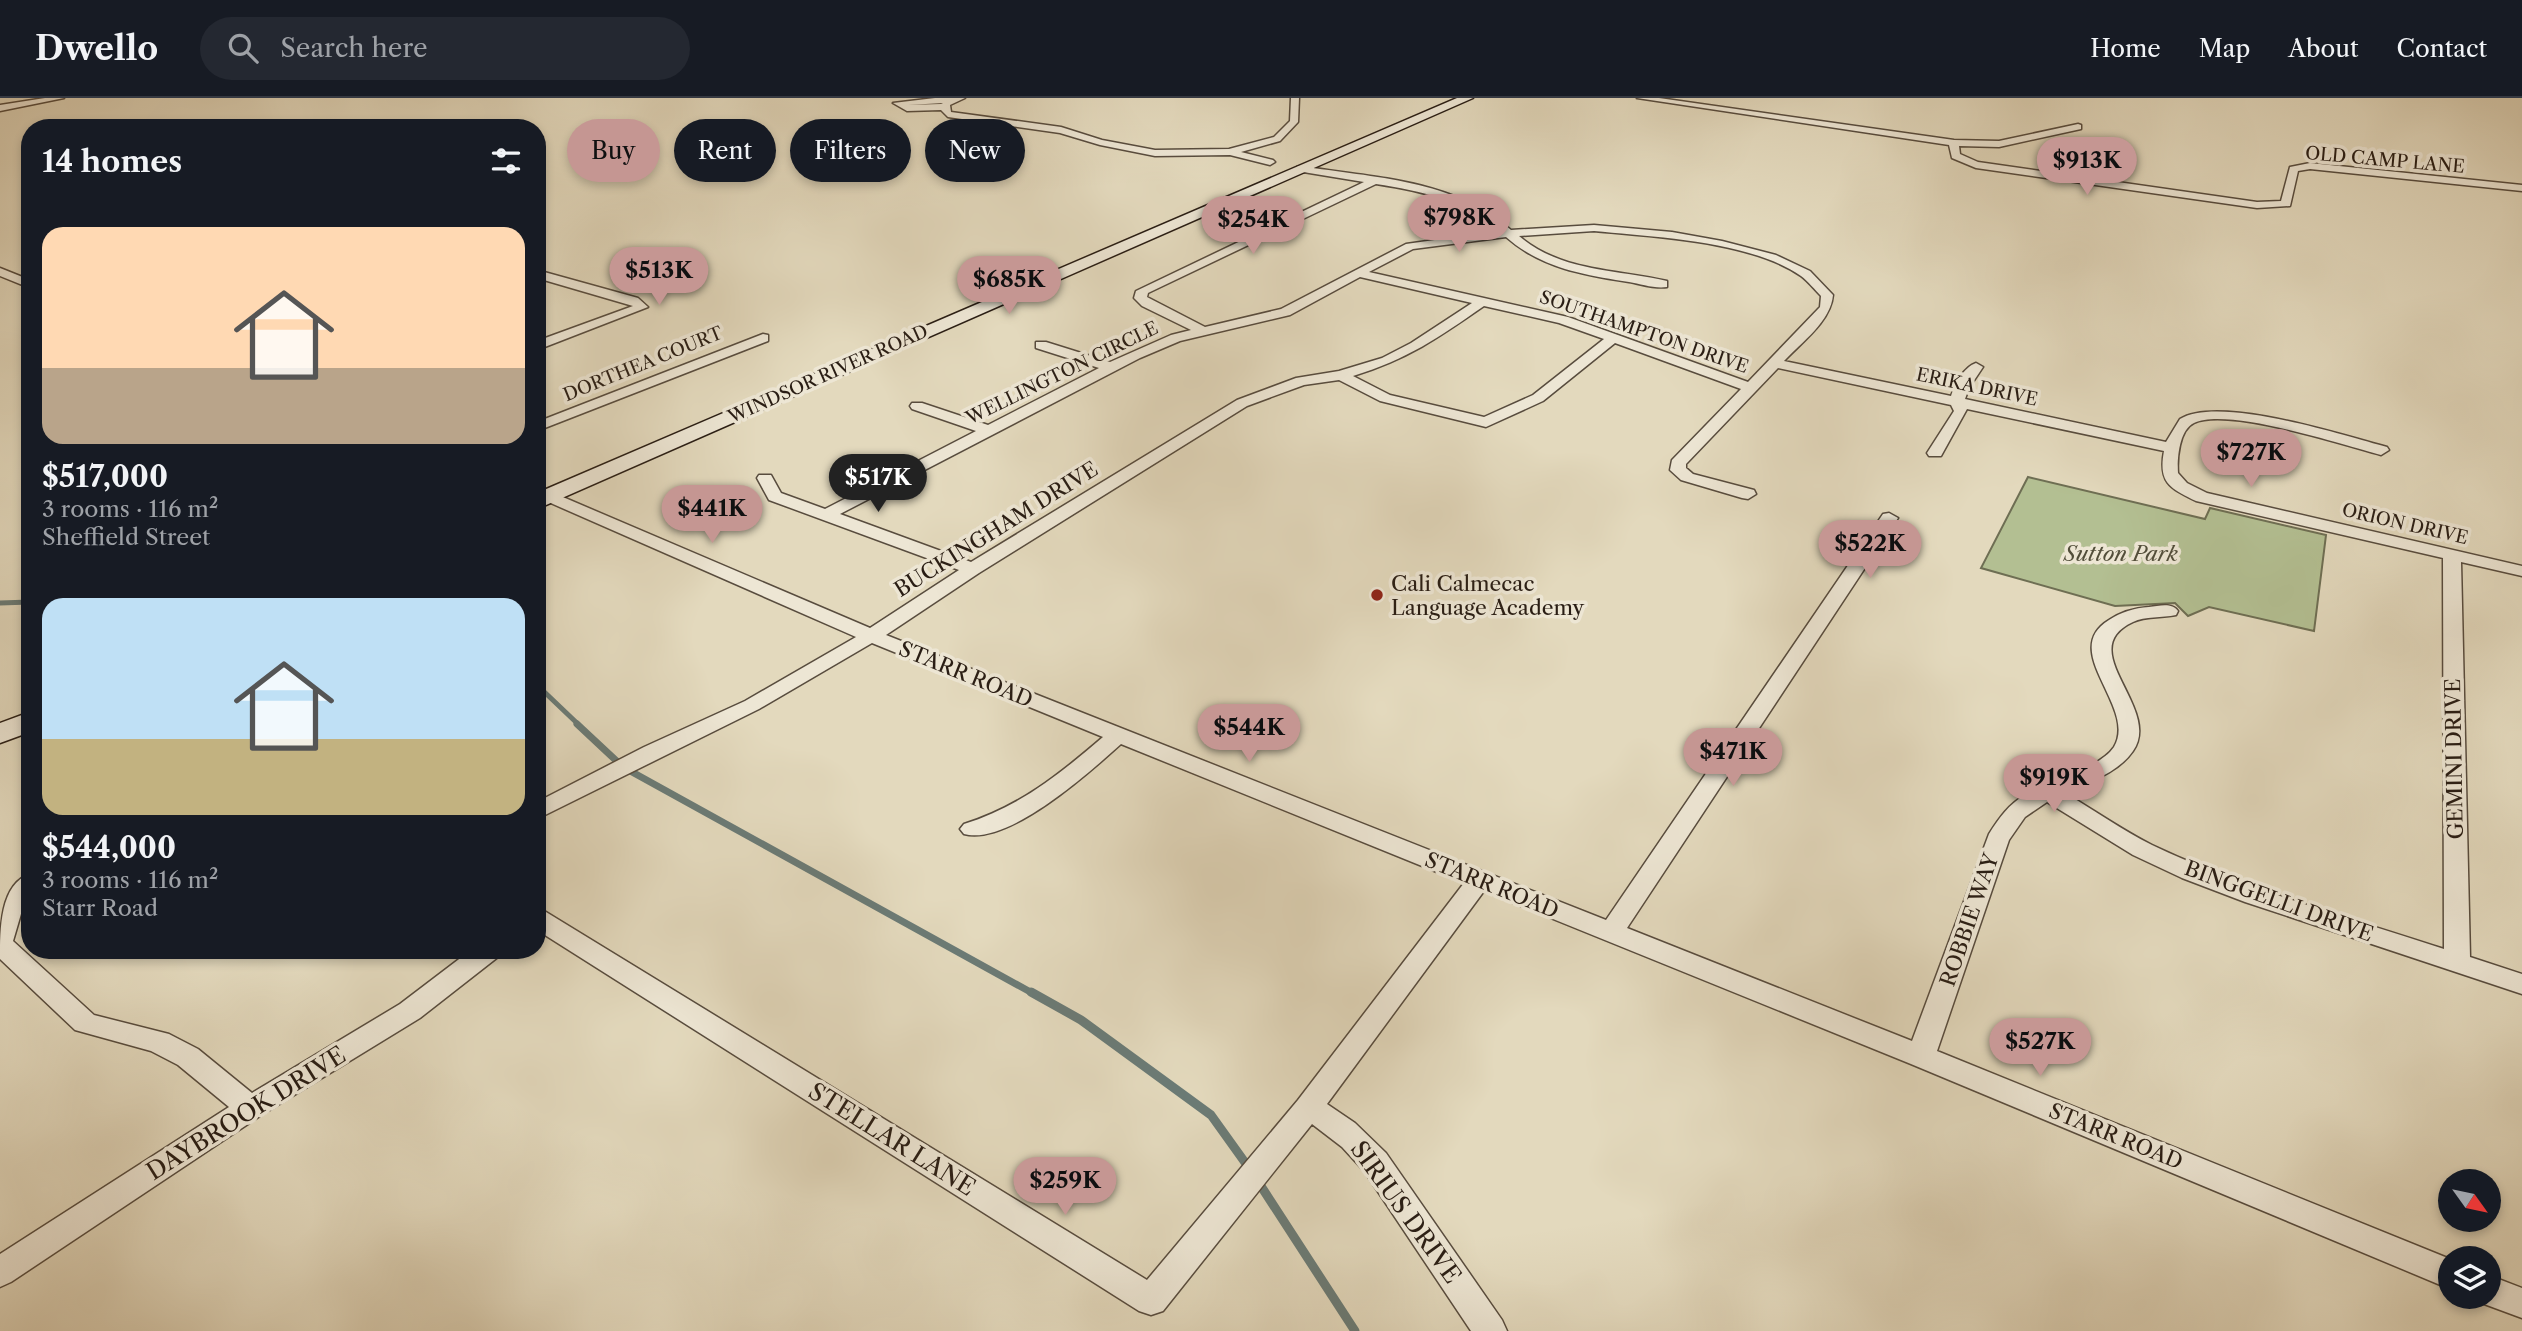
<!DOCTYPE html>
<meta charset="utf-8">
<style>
:root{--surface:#171b24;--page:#242831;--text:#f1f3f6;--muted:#9ea1a6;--line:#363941;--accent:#c59692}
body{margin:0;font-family:"Libre Caslon Text",serif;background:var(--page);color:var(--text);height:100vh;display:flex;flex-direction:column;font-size:26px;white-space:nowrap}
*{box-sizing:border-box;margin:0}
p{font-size:23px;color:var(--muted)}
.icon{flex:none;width:38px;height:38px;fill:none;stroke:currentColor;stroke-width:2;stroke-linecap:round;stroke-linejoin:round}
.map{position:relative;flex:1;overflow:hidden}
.panel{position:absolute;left:21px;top:21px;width:525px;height:840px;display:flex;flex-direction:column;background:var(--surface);border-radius:28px;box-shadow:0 4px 10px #0003}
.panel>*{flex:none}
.hud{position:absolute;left:567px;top:21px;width:665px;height:63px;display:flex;gap:14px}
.needle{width:46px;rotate:123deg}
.fabs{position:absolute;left:2438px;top:1071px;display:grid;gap:14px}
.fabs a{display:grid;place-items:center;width:63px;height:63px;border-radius:50%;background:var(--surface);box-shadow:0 4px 10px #0003;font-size:35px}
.price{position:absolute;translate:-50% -60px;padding:0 16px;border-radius:24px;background:var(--accent);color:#111;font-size:23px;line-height:46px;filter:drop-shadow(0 2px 4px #0008)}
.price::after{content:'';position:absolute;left:50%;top:42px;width:21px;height:16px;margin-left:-10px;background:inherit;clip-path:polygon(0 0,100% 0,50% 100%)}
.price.current{background:#222;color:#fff}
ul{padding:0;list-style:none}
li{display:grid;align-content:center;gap:14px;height:371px;padding:0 21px}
li span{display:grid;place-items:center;height:217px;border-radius:21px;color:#555}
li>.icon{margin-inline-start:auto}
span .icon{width:126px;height:126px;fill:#fffc;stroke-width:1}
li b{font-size:30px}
h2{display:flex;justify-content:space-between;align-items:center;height:84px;padding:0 21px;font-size:30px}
.chip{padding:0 24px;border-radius:32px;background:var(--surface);box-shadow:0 4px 10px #0003;font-size:24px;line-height:63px}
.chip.current{background:var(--accent);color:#111}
header{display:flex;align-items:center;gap:42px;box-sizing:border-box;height:98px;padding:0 35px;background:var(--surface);border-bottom:2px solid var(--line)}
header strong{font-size:33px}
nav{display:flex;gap:38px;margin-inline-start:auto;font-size:24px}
.search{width:490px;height:63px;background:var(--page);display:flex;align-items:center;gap:18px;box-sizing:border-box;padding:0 24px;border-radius:38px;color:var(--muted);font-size:26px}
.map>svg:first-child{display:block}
</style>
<header>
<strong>Dwello</strong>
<div class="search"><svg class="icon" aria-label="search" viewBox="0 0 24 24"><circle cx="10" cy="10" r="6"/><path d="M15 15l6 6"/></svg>Search here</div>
<nav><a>Home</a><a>Map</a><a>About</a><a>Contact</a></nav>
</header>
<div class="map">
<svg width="2522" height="1233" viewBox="0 0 2522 1233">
<rect width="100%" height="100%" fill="#e3d9bd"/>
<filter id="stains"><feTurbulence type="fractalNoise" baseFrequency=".00286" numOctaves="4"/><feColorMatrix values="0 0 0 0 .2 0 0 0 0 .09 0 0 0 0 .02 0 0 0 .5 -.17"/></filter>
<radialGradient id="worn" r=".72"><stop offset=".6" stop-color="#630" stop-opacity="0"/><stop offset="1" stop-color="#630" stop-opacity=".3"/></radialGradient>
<path fill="#b3bf92" stroke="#6e6e53" stroke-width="2" d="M 2028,379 L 2205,421 L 2210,410 L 2326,437 L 2314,533 L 2209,509 L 2188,518 L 2175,505 L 2115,508 L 1981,470 Z"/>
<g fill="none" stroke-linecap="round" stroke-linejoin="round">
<path stroke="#6b7b76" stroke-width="5" d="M 0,505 L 30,504
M 537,587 L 579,627"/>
<path stroke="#6b7b76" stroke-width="7" d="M 577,626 L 623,669 L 1034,896"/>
<path stroke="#6b7b76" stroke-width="9" d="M 1031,894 L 1081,922 L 1211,1017 L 1249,1070
M 1257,1082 L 1355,1233"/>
<g stroke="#584c3e" stroke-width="3">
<path id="minor" d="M 45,0 L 64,0 L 0,13 L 0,7 Z
M 935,0 L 965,0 L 950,7 L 951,14 L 1061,29 L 1102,42 L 1155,52 L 1229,51 L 1274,39 L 1290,23 L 1291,0 L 1299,0 L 1298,24 L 1280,43 L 1241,54 L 1273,62 L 1275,64 L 1270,67 L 1230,57 L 1155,58 L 1100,47 L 1060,35 L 948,19 L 941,12 L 907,13 L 893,5 ZM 943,5 L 941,6 L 908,7 Z
M 1637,0 L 1659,0 L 1954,42 L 1999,43 L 2078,26 L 2081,27 L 2081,31 L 1999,49 L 1959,48 L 1960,56 L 1978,64 L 2257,104 L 2281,103 L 2290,69 L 2310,65 L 2522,87 L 2522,93 L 2310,71 L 2298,73 L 2290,108 L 2257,110 L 1976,70 L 1952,60 L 1949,47 Z
M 1301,68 C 1374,80 1454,81 1511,132 L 1594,127 L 1672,134 L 1722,143 L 1776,157 L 1810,173 L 1833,197 C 1831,223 1802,244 1784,263 L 1951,298 C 1955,286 1964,269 1976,265 L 1983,269 L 1969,290 L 1965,301 L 2166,344 L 2180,321 C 2219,297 2342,337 2387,349 L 2389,352 L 2381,357 C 2343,347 2228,309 2194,325 C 2179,332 2177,361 2178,375 L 2187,385 L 2207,395 L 2522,468 L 2522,478 L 2461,464 L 2470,859 L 2522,876 L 2522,896 L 2245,804 L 2182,780 L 2133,757 L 2047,704 L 2025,719 L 2009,742 L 1937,953 L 2450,1161 L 2450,1191 L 1911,966 L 1484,793 L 1327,1006 L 1355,1025 L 1386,1055 L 1502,1222 L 1507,1233 L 1471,1233 L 1364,1073 L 1342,1049 L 1312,1026 L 1163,1213 L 1151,1217 L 1139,1213 L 537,832 L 537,811 L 546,814 L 1147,1182 L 1298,1002 L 1464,785 L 1121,646 C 1090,674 1008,748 964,736 L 960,731 L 964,726 C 1019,709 1060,676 1103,639 L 872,545 L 759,611 L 537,721 L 537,704 L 644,649 L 745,603 L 856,539 L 537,399 L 537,388 L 870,530 L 959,472 L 769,402 L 757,380 L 759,377 L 771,377 L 781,395 L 825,411 L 976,333 L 912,311 L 910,308 L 912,305 L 922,305 L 988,327 L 1099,270 L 1036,250 L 1036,244 L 1046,244 L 1110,264 L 1171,237 L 1191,232 L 1142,208 L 1134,200 L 1136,193 L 1364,84 L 1297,73 L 1297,69 ZM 1376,86 C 1421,93 1464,102 1499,133 L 1406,146 L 1281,211 L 1205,229 L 1147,199 L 1148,195 ZM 1594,133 C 1654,139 1751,143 1801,178 C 1808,183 1815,192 1821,198 L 1820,209 L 1748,284 L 1568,219 L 1369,174 L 1413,151 L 1506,139 C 1541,170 1584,177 1629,184 C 1641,186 1655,191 1667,189 L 1667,183 C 1616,171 1561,174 1519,138 ZM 1360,179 L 1472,205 L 1411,245 L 1382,260 L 1339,273 L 1296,280 L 1237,302 L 971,464 L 840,416 L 1140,260 L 1180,243 L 1290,217 ZM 1484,208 L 1559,225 L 1604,241 L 1533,297 L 1484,319 L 1390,297 L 1353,278 C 1408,261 1438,240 1484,208 ZM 1615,245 L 1741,291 L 1672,362 L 1670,372 L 1681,382 L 1742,400 L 1748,401 L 1756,396 L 1754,392 L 1693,376 L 1686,370 L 1686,366 L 1778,270 L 1951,307 L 1954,313 L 1927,355 L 1929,358 L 1941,358 L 1967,311 L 2164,353 C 2158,385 2170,390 2196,403 L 2443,460 L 2444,851 C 2346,819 2245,791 2152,747 C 2122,732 2094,712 2065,695 C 2089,684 2118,675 2133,653 C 2163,610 2072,552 2133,524 C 2145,518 2162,520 2176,517 L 2178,513 C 2172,504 2159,508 2149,509 C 2134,510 2121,514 2109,522 C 2058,553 2138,609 2114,649 C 2099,671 2048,683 2025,697 C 2009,706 1999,720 1989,736 L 1912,943 L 1627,830 L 1898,420 L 1889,415 L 1883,416 L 1606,822 L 886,537 L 979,475 L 1247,308 L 1304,287 L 1339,282 L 1380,303 L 1486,329 L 1543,303 Z
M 0,170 L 30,182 L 30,190 L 0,178 Z
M 537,172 L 638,200 L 648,209 L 537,252 L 537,243 L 633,208 L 537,180 Z
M 763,236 L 768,237 L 768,243 L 537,333 L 537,324 Z
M 30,776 L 30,800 L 23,809 L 13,843 L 94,917 L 169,936 L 198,951 L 252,995 L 400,906 L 471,852 L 502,852 L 498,859 L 420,920 L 260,1018 L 11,1184 L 0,1189 L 0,1156 L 229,1009 L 178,967 L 151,953 L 75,932 L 0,861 C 0,831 0,786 30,776 Z
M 2488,1177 L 2522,1190 L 2522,1220 L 2476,1203 L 2475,1199 L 2488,1199 Z"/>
</g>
<g stroke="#291d14" stroke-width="3">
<path id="secondary" d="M 1457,0 L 1473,0 L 537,411 L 537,395 Z
M 30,614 L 30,634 L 0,645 L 0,625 Z"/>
</g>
<use href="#minor" fill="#ede6d4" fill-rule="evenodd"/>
<use href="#secondary" fill="#ede6d4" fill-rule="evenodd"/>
</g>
<circle fill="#8f2418" stroke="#ede6d4" stroke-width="2.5" cx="1377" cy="497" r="7"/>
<g text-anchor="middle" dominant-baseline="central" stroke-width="7" stroke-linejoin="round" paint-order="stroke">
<g font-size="18" fill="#291d14" stroke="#ede6d4">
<text transform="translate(2385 62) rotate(5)">OLD CAMP LANE</text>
<text transform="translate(1644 234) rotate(19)">SOUTHAMPTON DRIVE</text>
<text transform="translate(643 266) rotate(-22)">DORTHEA COURT</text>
<text transform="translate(1062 275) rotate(-26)">WELLINGTON CIRCLE</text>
<text transform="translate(828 276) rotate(-24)">WINDSOR RIVER ROAD</text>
<text transform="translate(1977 289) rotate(12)">ERIKA DRIVE</text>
<text transform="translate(2405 426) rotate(13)">ORION DRIVE</text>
</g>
<g font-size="21" fill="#291d14" stroke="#ede6d4">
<text transform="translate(996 431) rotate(-32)">BUCKINGHAM DRIVE</text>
<text transform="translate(966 576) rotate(22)">STARR ROAD</text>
<text transform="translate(2454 661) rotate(-91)">GEMINI DRIVE</text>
<text transform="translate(1492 787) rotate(22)">STARR ROAD</text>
<text transform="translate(2279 803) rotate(20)">BINGGELLI DRIVE</text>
<text transform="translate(1969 822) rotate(-71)">ROBBIE WAY</text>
<text transform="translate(2116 1038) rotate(22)">STARR ROAD</text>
</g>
<g font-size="21" font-style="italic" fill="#524e3a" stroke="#ede6d4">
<text x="2121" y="455">Sutton Park</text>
</g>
<g font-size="21" fill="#291d14" stroke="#ede6d4" text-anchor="start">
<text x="1391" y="485">Cali Calmecac<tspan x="1391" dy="24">Language Academy</tspan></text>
</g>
<g font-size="24" fill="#291d14" stroke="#ede6d4">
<text transform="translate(246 1015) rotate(-32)">DAYBROOK DRIVE</text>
<text transform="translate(892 1041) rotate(32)">STELLAR LANE</text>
<text transform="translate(1406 1114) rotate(54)">SIRIUS DRIVE</text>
</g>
</g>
<rect width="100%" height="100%" filter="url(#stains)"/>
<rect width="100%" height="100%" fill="url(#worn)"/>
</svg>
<div class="fabs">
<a><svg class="needle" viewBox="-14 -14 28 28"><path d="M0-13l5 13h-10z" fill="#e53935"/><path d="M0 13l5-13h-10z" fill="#9ea1a6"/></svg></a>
<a><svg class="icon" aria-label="layers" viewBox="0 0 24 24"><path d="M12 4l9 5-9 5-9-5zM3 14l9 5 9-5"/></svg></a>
</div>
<b class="price" style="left:2087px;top:99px">$913K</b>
<b class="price" style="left:1459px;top:156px">$798K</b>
<b class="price" style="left:1253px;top:158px">$254K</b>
<b class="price" style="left:659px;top:209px">$513K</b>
<b class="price" style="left:1009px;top:218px">$685K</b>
<b class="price" style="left:2251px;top:391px">$727K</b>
<b class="price current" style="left:878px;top:416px">$517K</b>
<b class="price" style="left:712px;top:447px">$441K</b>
<b class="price" style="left:1870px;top:482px">$522K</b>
<b class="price" style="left:1249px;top:666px">$544K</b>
<b class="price" style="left:1733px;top:690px">$471K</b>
<b class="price" style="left:2054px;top:716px">$919K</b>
<b class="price" style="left:2040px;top:980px">$527K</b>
<b class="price" style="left:1065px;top:1119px">$259K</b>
<div class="hud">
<a class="chip current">Buy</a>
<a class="chip">Rent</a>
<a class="chip">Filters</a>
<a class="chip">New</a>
</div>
<section class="panel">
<h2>14 homes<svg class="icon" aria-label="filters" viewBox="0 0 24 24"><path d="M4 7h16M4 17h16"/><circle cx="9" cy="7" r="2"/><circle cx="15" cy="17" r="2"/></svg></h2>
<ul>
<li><span style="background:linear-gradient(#ffd9b3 65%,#b9a48a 0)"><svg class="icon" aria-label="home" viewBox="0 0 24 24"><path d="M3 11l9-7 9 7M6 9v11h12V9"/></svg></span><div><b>$517,000</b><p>3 rooms · 116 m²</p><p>Sheffield Street</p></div></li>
<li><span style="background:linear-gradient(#bfe0f5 65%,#c2b280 0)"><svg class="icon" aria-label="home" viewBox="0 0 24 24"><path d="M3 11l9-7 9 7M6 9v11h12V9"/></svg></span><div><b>$544,000</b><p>3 rooms · 116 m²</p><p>Starr Road</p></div></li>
</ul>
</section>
</div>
